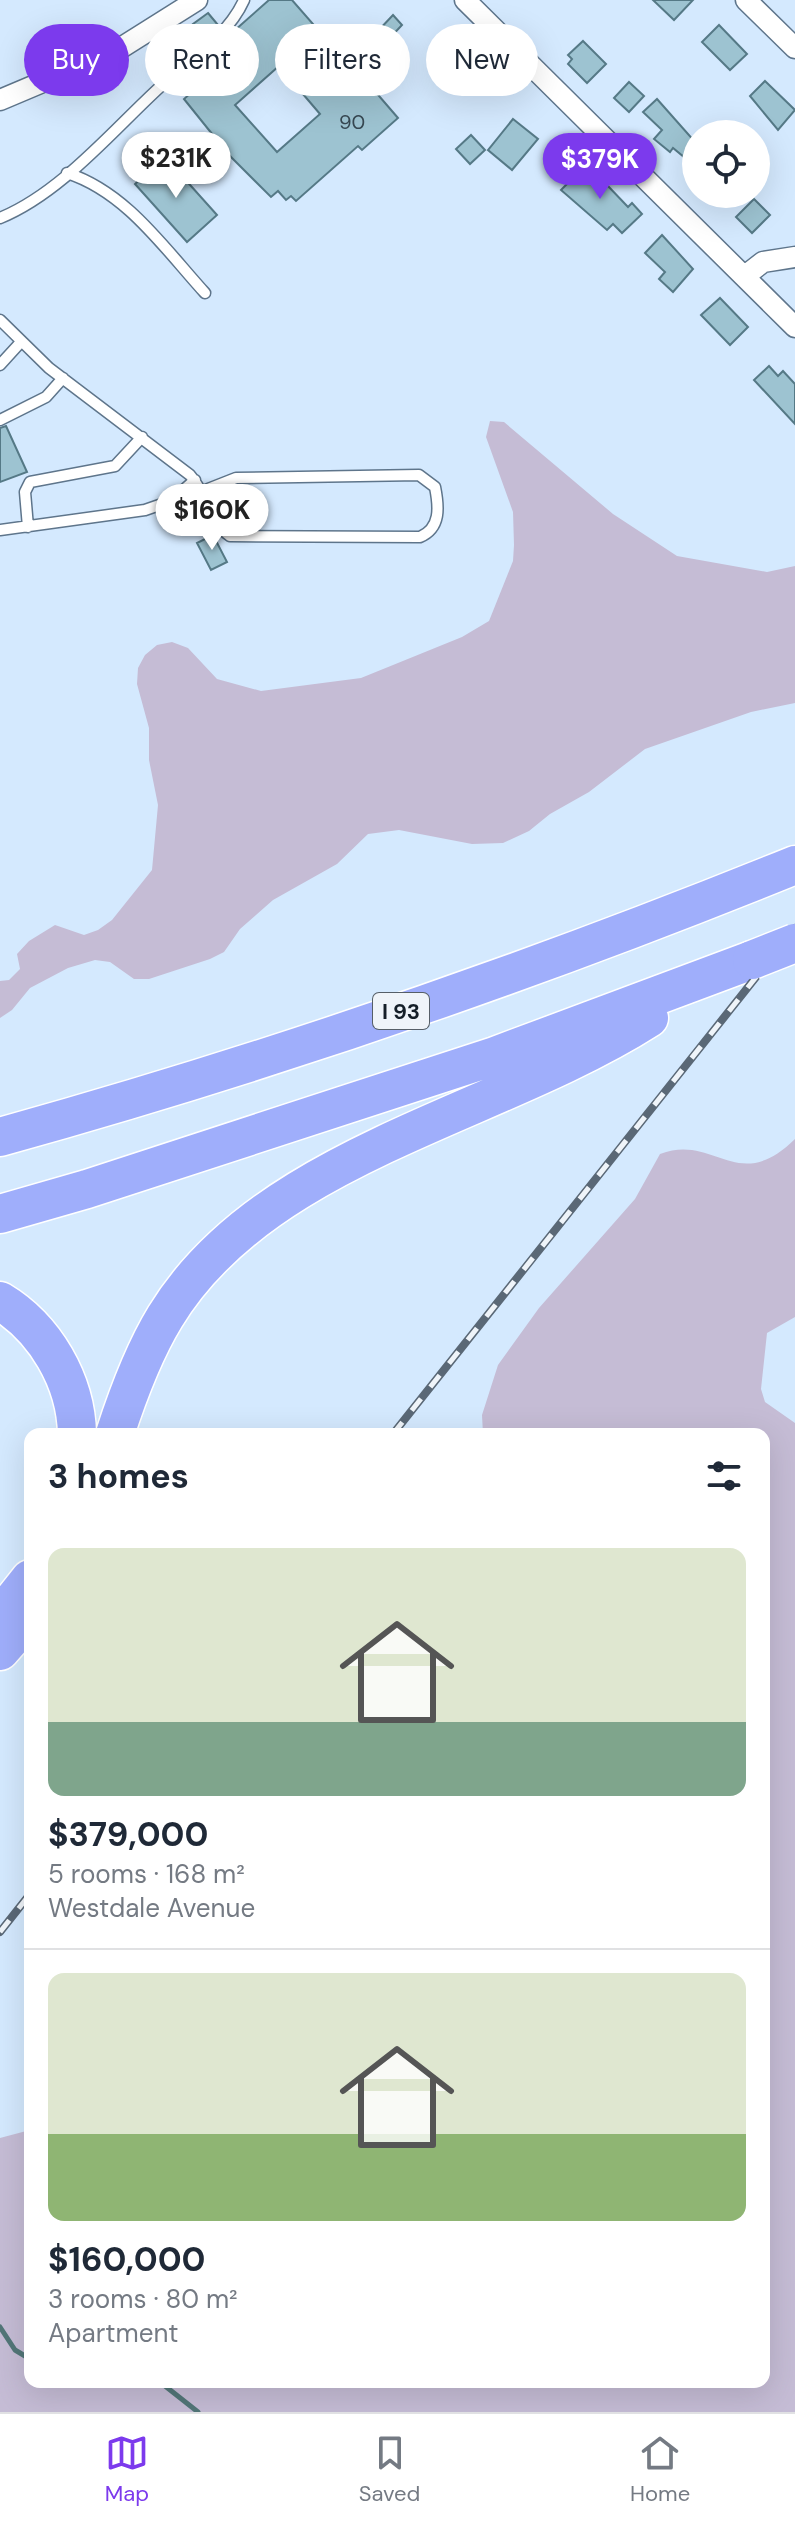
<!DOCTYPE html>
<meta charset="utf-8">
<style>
:root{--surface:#fff;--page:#f6f6f7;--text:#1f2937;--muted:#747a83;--line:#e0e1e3;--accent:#7c3aed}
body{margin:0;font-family:"DM Sans",sans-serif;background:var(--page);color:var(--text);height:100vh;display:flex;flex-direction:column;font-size:30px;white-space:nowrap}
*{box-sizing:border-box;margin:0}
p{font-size:26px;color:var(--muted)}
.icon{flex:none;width:44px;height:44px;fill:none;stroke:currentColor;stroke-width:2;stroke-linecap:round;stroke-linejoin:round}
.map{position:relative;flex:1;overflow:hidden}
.side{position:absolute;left:24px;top:1428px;width:746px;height:960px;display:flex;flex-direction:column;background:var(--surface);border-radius:16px;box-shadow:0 8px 32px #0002}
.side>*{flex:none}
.hud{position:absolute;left:24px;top:24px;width:748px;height:72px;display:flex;gap:16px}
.buttons{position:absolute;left:682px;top:120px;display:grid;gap:16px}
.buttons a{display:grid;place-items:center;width:88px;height:88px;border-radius:50%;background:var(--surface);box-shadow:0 8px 32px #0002;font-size:40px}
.price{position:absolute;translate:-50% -68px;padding:0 18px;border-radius:28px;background:#fff;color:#222;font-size:26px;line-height:52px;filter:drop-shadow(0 2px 4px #0008)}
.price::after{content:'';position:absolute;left:50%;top:48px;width:24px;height:18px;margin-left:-12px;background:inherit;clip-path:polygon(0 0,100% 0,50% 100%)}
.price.active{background:var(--accent);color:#fff}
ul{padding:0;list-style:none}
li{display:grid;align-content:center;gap:16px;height:424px;padding:0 24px}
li+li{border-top:2px solid var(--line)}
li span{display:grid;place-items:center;height:248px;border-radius:16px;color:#555}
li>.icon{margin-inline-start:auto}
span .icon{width:144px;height:144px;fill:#fffc;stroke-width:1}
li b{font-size:34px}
h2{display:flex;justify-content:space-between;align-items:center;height:96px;padding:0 24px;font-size:34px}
.chip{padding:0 28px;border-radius:36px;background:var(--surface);box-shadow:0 8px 32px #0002;font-size:28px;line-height:72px}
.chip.active{background:var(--accent);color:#fff}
.dock{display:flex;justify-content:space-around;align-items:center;height:112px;border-top:2px solid var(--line);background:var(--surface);font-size:22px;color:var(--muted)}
.dock a{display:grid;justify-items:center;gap:4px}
.dock .active{color:var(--accent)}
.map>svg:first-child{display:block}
</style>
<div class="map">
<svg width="795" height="2412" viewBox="0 0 795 2412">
<rect width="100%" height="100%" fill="#d4e9fe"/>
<path fill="#c5bcd5" d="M 490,421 L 504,422 L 613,514 L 677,556 L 767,572 L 795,566 L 795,703 L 751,712 L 645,749 L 589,792 L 550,814 L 529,831 L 503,843 L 472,844 L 399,830 L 368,834 L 337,864 L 273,900 L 240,929 L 224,952 L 210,959 L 149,979 L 134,979 L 110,962 L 95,960 L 68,968 L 30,988 L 12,1010 L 0,1018 L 0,981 L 9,980 L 20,969 L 17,954 L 29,941 L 55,925 L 84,935 L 98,930 L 112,920 L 152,870 L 158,805 L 149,760 L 149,728 L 137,684 L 138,668 L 145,655 L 157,645 L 172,642 L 188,648 L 217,679 L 261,691 L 361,678 L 462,637 L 489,621 L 513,561 L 514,545 L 513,512 L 486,437 Z
M 795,1139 L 795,1317 L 767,1333 L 761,1389 L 765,1402 L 795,1423 L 795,2412 L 0,2412 L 0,2138 L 30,2130 L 30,2382 L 764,2382 L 764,1434 L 483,1434 L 482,1415 L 498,1365 L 539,1308 L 635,1199 L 660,1154 C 715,1133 737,1196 795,1139 Z"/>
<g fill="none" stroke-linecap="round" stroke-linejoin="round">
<path stroke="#527678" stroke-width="5" d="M 0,2327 L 15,2350 L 30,2359
M 160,2382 L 198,2412"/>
</g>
<path fill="#9dc3d1" stroke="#557986" stroke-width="2" fill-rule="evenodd" d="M 269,0 L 292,0 L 313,24 L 310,28 L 362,87 L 367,82 L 398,118 L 362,150 L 358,146 L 296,201 L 291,196 L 286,200 L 278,191 L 271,197 L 229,155 L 184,99 L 192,92 L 185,84 L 208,63 L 214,51 L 234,31 ZM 279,66 L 320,114 L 277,152 L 235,105 Z
M 653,0 L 693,0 L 674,20 Z
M 208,13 L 218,25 L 204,39 L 193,24 Z
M 393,15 L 402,25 L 387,41 L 377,32 Z
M 719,25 L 747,54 L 730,70 L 702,42 Z
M 583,41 L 606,64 L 587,83 L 568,64 L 572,59 L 568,55 Z
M 456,48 L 477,69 L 464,83 L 443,63 Z
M 765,81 L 795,110 L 778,130 L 750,96 Z
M 629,82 L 644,96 L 629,112 L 614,98 Z
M 657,99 L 696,143 L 684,157 L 673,148 L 670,152 L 654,139 L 662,130 L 643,112 Z
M 513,119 L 538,139 L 512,170 L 488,150 Z
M 471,135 L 485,150 L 470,164 L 456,149 Z
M 165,157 L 217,215 L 187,242 L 135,184 Z
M 587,164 L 628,207 L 632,203 L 642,214 L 622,233 L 613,224 L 607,230 L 561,190 Z
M 754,199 L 770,215 L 752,233 L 736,217 Z
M 662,235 L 693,269 L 673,292 L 659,279 L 665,272 L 645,253 Z
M 720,298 L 748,327 L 730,345 L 701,315 Z
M 769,366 L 778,376 L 783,371 L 795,384 L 795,424 L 754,380 Z
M 6,426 L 27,472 L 0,482 L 0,428 Z
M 213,535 L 227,562 L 211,570 L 197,543 Z"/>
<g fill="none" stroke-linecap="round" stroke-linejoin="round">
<g stroke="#5e758b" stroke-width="13">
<path id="service" d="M 67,173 C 126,192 164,248 205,293
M 0,218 C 61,193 112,131 160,87 C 189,61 228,36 244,0
M 0,320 L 49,368 L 190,475 C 207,494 209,522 230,536 L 420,537 C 441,528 439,507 435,487 L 419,475 L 236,478 L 203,491
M 0,365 L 20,343
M 0,420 L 46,397 L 63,378
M 28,527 L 25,492 L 30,482 L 115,466 L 142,437
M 0,530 L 145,510 L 171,501 L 195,480"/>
</g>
<g stroke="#5e758b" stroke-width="23">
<path id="minor" d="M 465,0 L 795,327
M 746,0 L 795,48
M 0,100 L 116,51 L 197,0
M 745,276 L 763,262 L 795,257"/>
</g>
<g stroke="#fff" stroke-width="41">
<path id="motorway" d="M 0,1137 C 270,1062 536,970 795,865
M 0,1214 L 87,1189 L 495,1056 L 752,960
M 0,1301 C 45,1328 76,1381 77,1434
M 115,1434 C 128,1394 143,1353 165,1317 C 263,1155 496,1116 649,1018
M 0,1617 L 30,1579
M 0,1651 L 30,1617"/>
</g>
<use href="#service" stroke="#fff" stroke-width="10"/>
<use href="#minor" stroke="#fff" stroke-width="20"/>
<use href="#motorway" stroke="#9faefb" stroke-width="38"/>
<g stroke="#5a6876" stroke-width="8">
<path id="rail" d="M 393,1434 L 795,928
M 0,1932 L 30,1894"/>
</g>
<use href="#rail" stroke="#eff4f9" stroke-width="5" stroke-dasharray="15" stroke-linecap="butt"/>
<g stroke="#fff" stroke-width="41" stroke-linecap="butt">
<path id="motorway-bridge" d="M 752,960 L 795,943"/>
</g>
<use href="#motorway-bridge" stroke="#9faefb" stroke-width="38"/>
</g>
<g text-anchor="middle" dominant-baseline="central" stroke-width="6" stroke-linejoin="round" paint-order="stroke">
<g font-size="20" fill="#374852">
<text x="352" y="122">90</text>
</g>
<rect fill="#eff4f9" stroke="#565f67" stroke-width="2" x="373" y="993" width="56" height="36" rx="6"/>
<g font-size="22" font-weight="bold" fill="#151f28">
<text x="401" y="1011">I 93</text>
</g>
</g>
</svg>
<div class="buttons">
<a><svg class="icon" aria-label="locate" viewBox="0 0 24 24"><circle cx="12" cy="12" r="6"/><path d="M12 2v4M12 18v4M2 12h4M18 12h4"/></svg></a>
</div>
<b class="price" style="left:176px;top:200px">$231K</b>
<b class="price active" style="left:600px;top:201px">$379K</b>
<b class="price" style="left:212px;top:552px">$160K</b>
<div class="hud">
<a class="chip active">Buy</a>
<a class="chip">Rent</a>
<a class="chip">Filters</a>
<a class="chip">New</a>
</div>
<section class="side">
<h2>3 homes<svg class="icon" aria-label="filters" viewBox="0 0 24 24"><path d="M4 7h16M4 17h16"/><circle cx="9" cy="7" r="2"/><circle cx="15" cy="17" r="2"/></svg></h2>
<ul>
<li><span style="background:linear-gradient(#dfe7d0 70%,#7fa58c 0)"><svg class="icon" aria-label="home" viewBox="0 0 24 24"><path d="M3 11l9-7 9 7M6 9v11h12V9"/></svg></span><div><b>$379,000</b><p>5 rooms · 168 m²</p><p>Westdale Avenue</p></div></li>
<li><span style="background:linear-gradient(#dfe7d0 65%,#8fb573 0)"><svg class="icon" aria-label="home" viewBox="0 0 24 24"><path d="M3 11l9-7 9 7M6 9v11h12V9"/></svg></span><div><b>$160,000</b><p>3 rooms · 80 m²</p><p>Apartment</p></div></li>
</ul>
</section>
</div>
<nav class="dock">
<a class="active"><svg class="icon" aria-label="map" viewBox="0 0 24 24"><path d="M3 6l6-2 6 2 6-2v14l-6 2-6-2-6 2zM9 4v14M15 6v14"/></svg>Map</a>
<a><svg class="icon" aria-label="saved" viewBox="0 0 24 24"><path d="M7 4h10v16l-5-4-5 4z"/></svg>Saved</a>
<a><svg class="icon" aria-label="home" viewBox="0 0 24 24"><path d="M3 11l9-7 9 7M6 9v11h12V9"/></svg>Home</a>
</nav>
